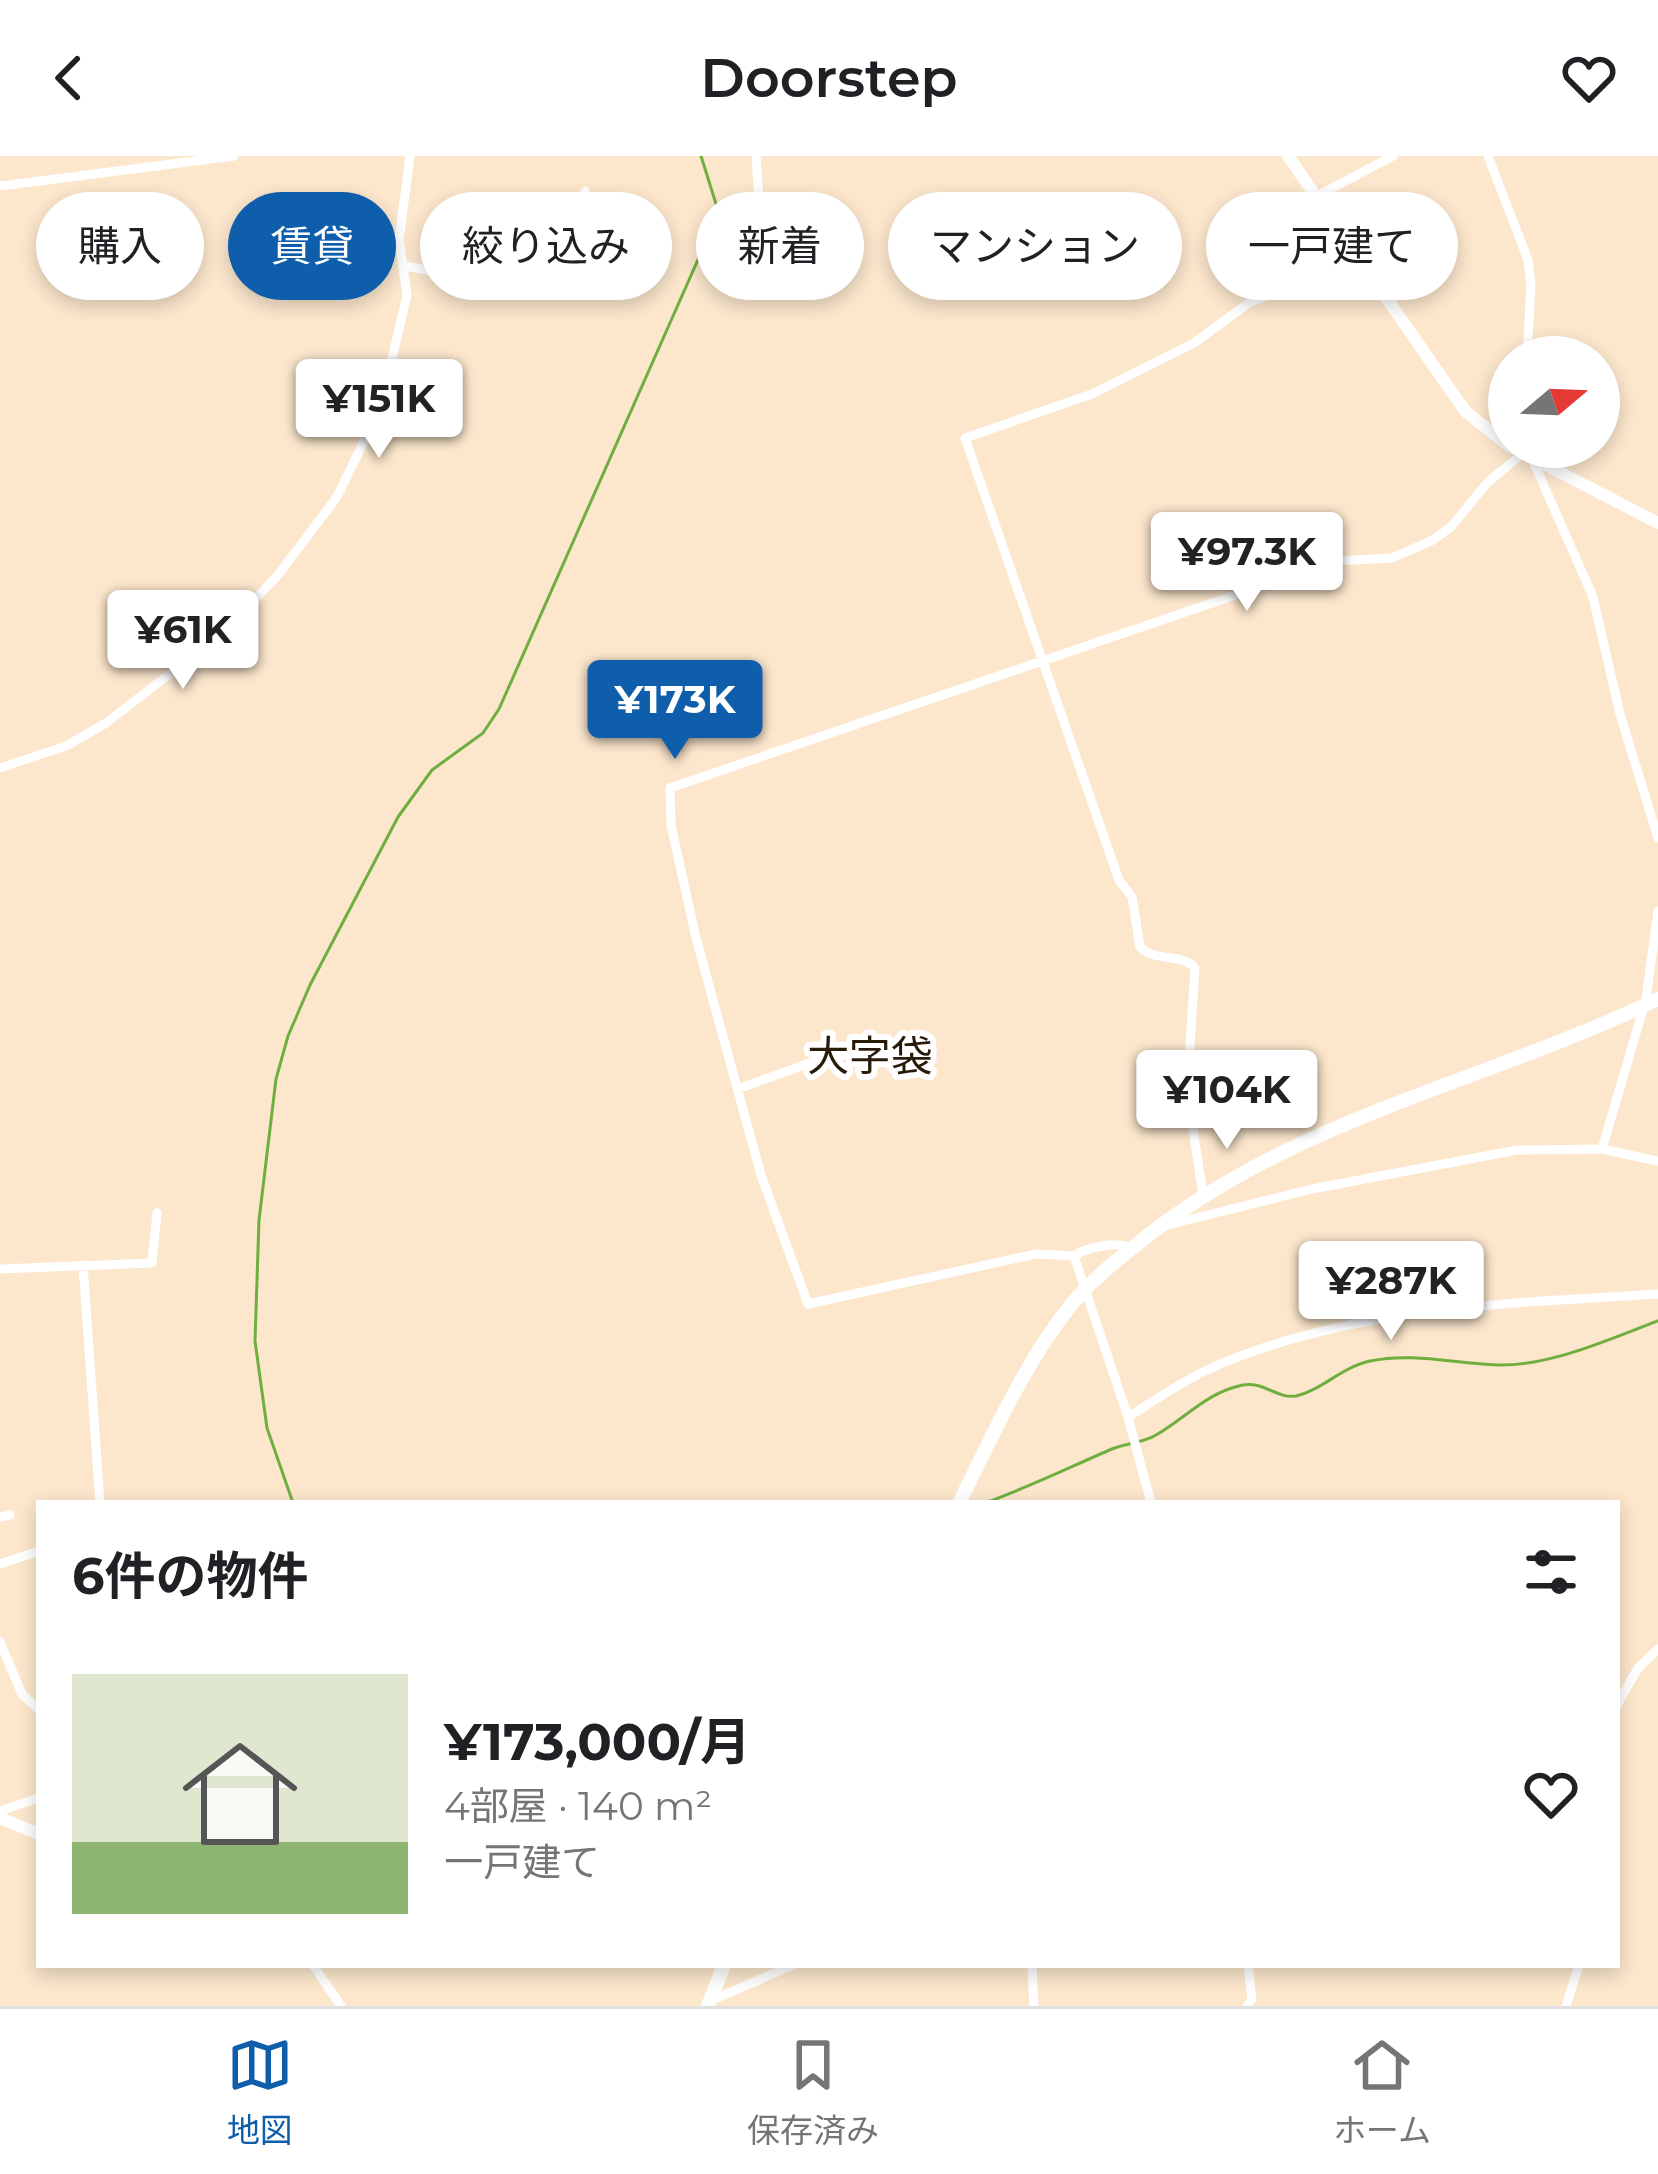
<!DOCTYPE html>
<html lang="ja">
<meta charset="utf-8">
<style>
:root{--surface:#fff;--page:#f6f6f6;--text:#202124;--muted:#757577;--line:#e0e0e0;--accent:#0f5eac}
body{margin:0;font-family:Montserrat,"Noto Sans JP",sans-serif;background:var(--page);color:var(--text);height:100vh;display:flex;flex-direction:column;font-size:45px;white-space:nowrap}
*{box-sizing:border-box;margin:0}
p{font-size:39px;color:var(--muted)}
.icon{flex:none;width:66px;height:66px;fill:none;stroke:currentColor;stroke-width:2;stroke-linecap:round;stroke-linejoin:round}
.map{position:relative;flex:1;overflow:hidden}
.drawer{position:absolute;left:36px;top:1344px;width:1584px;height:468px;display:flex;flex-direction:column;background:var(--surface);border-radius:0px;box-shadow:0 6px 18px #0003}
.drawer>*{flex:none}
.banner{position:absolute;left:36px;top:36px;width:1587px;height:108px;display:flex;gap:24px}
.needle{width:78px;rotate:71deg}
.fabs{position:absolute;left:1488px;top:180px;display:grid;gap:24px}
.fabs a{display:grid;place-items:center;width:132px;height:132px;border-radius:50%;background:var(--surface);box-shadow:0 6px 18px #0003;font-size:60px}
.price{position:absolute;translate:-50% -102px;padding:0 27px;border-radius:12px;background:#fff;color:#222;font-size:39px;line-height:78px;filter:drop-shadow(0 3px 6px #0008)}
.price::after{content:'';position:absolute;left:50%;top:72px;width:36px;height:27px;margin-left:-18px;background:inherit;clip-path:polygon(0 0,100% 0,50% 100%)}
.price.on{background:var(--accent);color:#fff}
ul{padding:0;list-style:none}
li{display:flex;align-items:center;gap:36px;height:300px;padding:0 36px}
li+li{border-top:3px solid var(--line)}
li span{display:grid;place-items:center;flex:none;width:336px;height:240px;border-radius:0px;color:#555}
li>.icon{margin-inline-start:auto}
span .icon{width:144px;height:144px;fill:#fffc;stroke-width:1}
li b{font-size:51px}
h2{display:flex;justify-content:space-between;align-items:center;height:144px;padding:0 36px;font-size:51px}
.pill{padding:0 42px;border-radius:54px;background:var(--surface);box-shadow:0 6px 18px #0003;font-size:42px;line-height:108px}
.pill.on{background:var(--accent);color:#fff}
header{display:flex;justify-content:space-between;align-items:center;height:156px;padding:0 36px;background:var(--surface);font-size:54px;font-weight:600}
.menu{display:flex;justify-content:space-around;align-items:center;height:168px;border-top:3px solid var(--line);background:var(--surface);font-size:33px;color:var(--muted)}
.menu a{display:grid;justify-items:center;gap:6px}
.menu .on{color:var(--accent)}
.map>svg:first-child{display:block}
</style>
<header><svg class="icon" aria-label="back" viewBox="0 0 24 24"><path d="M15 5l-7 7 7 7"/></svg>Doorstep<svg class="icon" aria-label="heart" viewBox="0 0 24 24"><path d="M12 20l-8-8c-3-5 5-10 8-4 3-6 11-1 8 4z"/></svg></header>
<div class="map">
<svg width="1658" height="1850" viewBox="0 0 1658 1850">
<rect width="100%" height="100%" fill="#fce7cd"/>
<g fill="none" stroke-linecap="round" stroke-linejoin="round">
<path stroke="#70af3f" stroke-width="3" d="M 293,1347 L 267,1272 L 255,1185 L 259,1064 L 276,923 L 288,880 L 310,829 L 398,661 L 432,614 L 483,577 L 499,553 L 716,63 L 717,51 L 701,0
M 985,1347 C 1029,1331 1070,1311 1112,1293 C 1126,1287 1143,1287 1156,1279 C 1186,1262 1207,1236 1243,1229 C 1263,1225 1277,1243 1296,1240 C 1322,1234 1342,1211 1370,1205 C 1414,1196 1455,1208 1498,1209 C 1552,1210 1609,1183 1658,1165"/>
<path stroke="#fff" stroke-width="9" d="M 756,0 L 764,115 L 840,119
M 1488,0 L 1528,104 L 1531,128 L 1527,201
M 0,30 L 234,0
M 1317,40 L 1393,0
M 403,110 C 461,116 521,148 579,136 L 588,89 L 585,35
M 1533,305 L 1593,441 L 1620,558 L 1658,682
M 0,612 L 66,590 L 106,567 L 180,510 L 231,469 L 278,419 L 337,341 L 381,250 L 407,139 L 399,84 L 410,0
M 738,933 L 812,906 L 854,897
M 1602,993 L 1646,843 L 1658,755
M 1203,1039 L 1187,934 L 1195,812 C 1181,796 1156,807 1140,791 L 1132,741 L 1119,724 L 965,282 L 1092,238 L 1194,187 L 1250,146 L 1361,106
M 1164,1070 L 1312,1033 L 1517,994 L 1602,993 L 1658,1005
M 1074,1100 C 1087,1091 1118,1085 1132,1092
M 83,1109 L 100,1347
M 0,1113 L 152,1107 L 157,1057
M 1128,1261 C 1154,1245 1179,1227 1207,1214 C 1344,1151 1511,1147 1658,1138
M 1151,1347 L 1128,1261 L 1074,1100 L 1036,1098 L 808,1148 L 761,1019 L 696,782 L 671,669 L 670,632 L 1335,405 L 1392,402 L 1431,385 L 1451,371 L 1487,327 L 1522,298
M 0,1361 L 10,1359
M 0,1408 L 39,1395
M 0,1486 L 22,1538 L 39,1554
M 1617,1549 L 1638,1512 L 1658,1493
M 0,1655 L 39,1642
M 313,1809 L 341,1850
M 1032,1809 L 1034,1850
M 710,1845 L 793,1809
M 1247,1850 L 1252,1843 L 1248,1809
M 1566,1850 L 1579,1809"/>
<path stroke="#fff" stroke-width="12" d="M 1288,0 L 1465,255 L 1509,290
M 1511,291 L 1658,367
M 0,1662 L 39,1678"/>
<path stroke="#fff" stroke-width="14" d="M 959,1347 C 993,1280 1024,1207 1071,1149 C 1092,1123 1120,1102 1146,1081 C 1296,962 1488,925 1658,843
M 708,1850 L 724,1809"/>
</g>
<g text-anchor="middle" dominant-baseline="central" stroke-width="12" stroke-linejoin="round" paint-order="stroke">
<g font-size="42" fill="#281b0a" stroke="#fff">
<text x="870" y="900">大字袋</text>
</g>
</g>
</svg>
<div class="fabs">
<a><svg class="needle" viewBox="-14 -14 28 28"><path d="M0-13l5 13h-10z" fill="#e53935"/><path d="M0 13l5-13h-10z" fill="#757577"/></svg></a>
</div>
<b class="price" style="left:379px;top:305px">¥151K</b>
<b class="price" style="left:1247px;top:458px">¥97.3K</b>
<b class="price" style="left:183px;top:536px">¥61K</b>
<b class="price on" style="left:675px;top:606px">¥173K</b>
<b class="price" style="left:1227px;top:996px">¥104K</b>
<b class="price" style="left:1391px;top:1187px">¥287K</b>
<div class="banner">
<a class="pill">購入</a>
<a class="pill on">賃貸</a>
<a class="pill">絞り込み</a>
<a class="pill">新着</a>
<a class="pill">マンション</a>
<a class="pill">一戸建て</a>
</div>
<section class="drawer">
<h2>6件の物件<svg class="icon" aria-label="filters" viewBox="0 0 24 24"><path d="M4 7h16M4 17h16"/><circle cx="9" cy="7" r="2"/><circle cx="15" cy="17" r="2"/></svg></h2>
<ul>
<li><span style="background:linear-gradient(#dfe7d0 70%,#8fb573 0)"><svg class="icon" aria-label="home" viewBox="0 0 24 24"><path d="M3 11l9-7 9 7M6 9v11h12V9"/></svg></span><div><b>¥173,000/月</b><p>4部屋 · 140 m²</p><p>一戸建て</p></div><svg class="icon" aria-label="heart" viewBox="0 0 24 24"><path d="M12 20l-8-8c-3-5 5-10 8-4 3-6 11-1 8 4z"/></svg></li>
</ul>
</section>
</div>
<nav class="menu">
<a class="on"><svg class="icon" aria-label="map" viewBox="0 0 24 24"><path d="M3 6l6-2 6 2 6-2v14l-6 2-6-2-6 2zM9 4v14M15 6v14"/></svg>地図</a>
<a><svg class="icon" aria-label="saved" viewBox="0 0 24 24"><path d="M7 4h10v16l-5-4-5 4z"/></svg>保存済み</a>
<a><svg class="icon" aria-label="home" viewBox="0 0 24 24"><path d="M3 11l9-7 9 7M6 9v11h12V9"/></svg>ホーム</a>
</nav>
